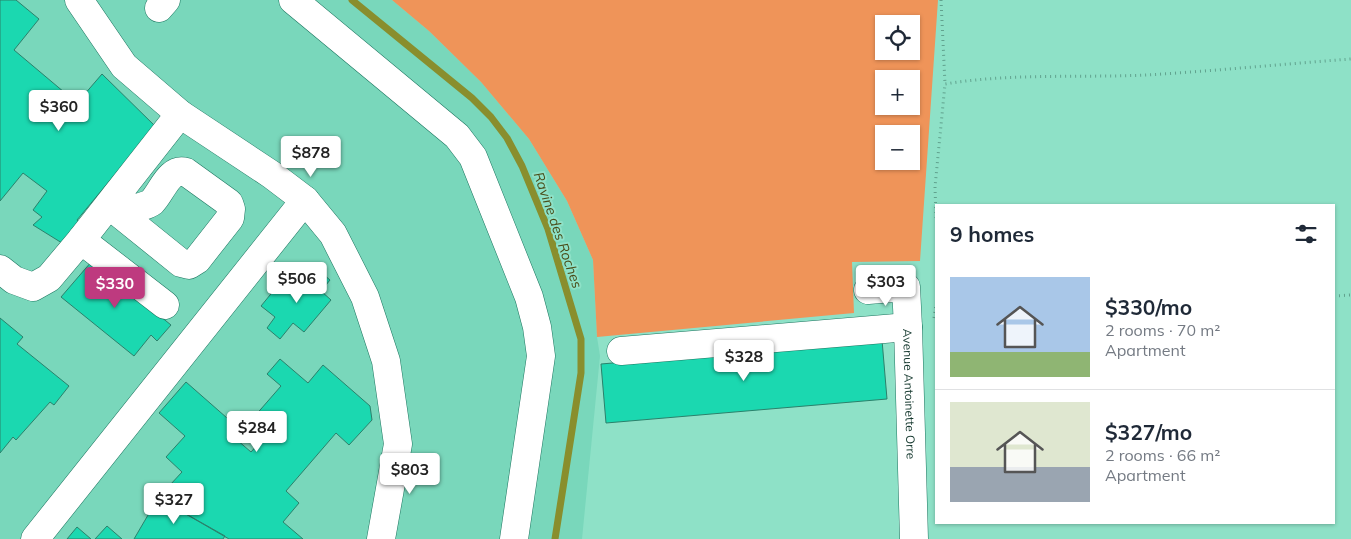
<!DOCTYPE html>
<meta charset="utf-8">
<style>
:root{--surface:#fff;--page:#f2f2f3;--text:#1f2937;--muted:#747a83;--line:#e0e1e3;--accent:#be3a7f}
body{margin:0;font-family:Mulish,sans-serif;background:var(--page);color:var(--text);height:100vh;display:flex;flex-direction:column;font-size:19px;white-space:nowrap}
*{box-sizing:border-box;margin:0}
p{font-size:16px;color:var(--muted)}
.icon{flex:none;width:28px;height:28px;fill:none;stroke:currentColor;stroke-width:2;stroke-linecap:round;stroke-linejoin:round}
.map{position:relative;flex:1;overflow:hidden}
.side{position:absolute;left:935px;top:204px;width:400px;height:320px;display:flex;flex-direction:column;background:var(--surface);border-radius:0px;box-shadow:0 1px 4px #0004}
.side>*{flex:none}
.buttons{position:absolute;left:875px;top:15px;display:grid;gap:10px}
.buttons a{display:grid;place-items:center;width:45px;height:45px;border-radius:0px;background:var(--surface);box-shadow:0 1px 4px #0004;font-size:25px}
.price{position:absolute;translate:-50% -42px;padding:0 11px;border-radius:5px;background:#fff;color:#222;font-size:16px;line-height:32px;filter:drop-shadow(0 1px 2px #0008)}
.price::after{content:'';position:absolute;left:50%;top:30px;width:15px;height:11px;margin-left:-8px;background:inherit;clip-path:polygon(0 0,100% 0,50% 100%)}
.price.active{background:var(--accent);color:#fff}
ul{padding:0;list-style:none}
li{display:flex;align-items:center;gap:15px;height:125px;padding:0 15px}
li+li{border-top:1px solid var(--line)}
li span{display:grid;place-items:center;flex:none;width:140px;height:100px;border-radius:0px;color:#555}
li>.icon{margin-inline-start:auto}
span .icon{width:60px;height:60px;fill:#fffc;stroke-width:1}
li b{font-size:21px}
h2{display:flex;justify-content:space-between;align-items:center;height:60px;padding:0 15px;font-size:21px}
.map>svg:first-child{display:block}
</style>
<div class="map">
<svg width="1351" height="539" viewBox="0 0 1351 539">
<rect width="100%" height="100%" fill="#8ee1c7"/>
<path fill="#79d7bb" d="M 0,0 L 392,0 L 429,31 L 481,82 L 529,139 L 567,201 L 593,260 L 597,337 L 600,356 L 582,539 L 0,539 Z"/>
<path fill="#ef9459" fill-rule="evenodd" d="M 392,0 L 938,0 L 920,261 L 852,262 L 854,313 L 597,337 L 593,260 L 567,201 L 529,139 L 481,82 L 429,31 ZM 884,24 L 911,24 L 911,51 L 884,51 ZM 884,79 L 911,79 L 911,106 L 884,106 ZM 884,134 L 911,134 L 911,161 L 884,161 Z"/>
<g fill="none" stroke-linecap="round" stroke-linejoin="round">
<path stroke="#898e2d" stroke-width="7" d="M 352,0 L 472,98 L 491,117 L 507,138 L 522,166 L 548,229 L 581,339 L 581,373 L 555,539"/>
</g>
<path fill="#1bd8b0" stroke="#2b816b" d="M 0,0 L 16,0 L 39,19 L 14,50 L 77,103 L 102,74 L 155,126 L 77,220 L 81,225 L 74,235 L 70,232 L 62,243 L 33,225 L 42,217 L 33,210 L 47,191 L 23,173 L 0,201 Z
M 92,261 L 171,325 L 157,341 L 151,335 L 134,356 L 61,297 Z
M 316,268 L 330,280 L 321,291 L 331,300 L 304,332 L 293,323 L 280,339 L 267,328 L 275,317 L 261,306 L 284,278 L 298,290 Z
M 0,318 L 23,337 L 17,344 L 69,386 L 54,405 L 50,402 L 16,440 L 13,437 L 0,453 Z
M 882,340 L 887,399 L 606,423 L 601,364 Z
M 280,359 L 308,383 L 323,365 L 370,406 L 372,420 L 349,445 L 336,433 L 286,491 L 299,503 L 283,522 L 303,539 L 229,539 L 158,498 L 182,472 L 166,457 L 185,436 L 159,413 L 186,382 L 235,425 L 229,433 L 251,452 L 270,431 L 254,417 L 281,386 L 267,374 Z
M 158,498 L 225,536 L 223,539 L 134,539 Z
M 107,526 L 122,539 L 95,539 Z
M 77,527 L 91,539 L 67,539 Z"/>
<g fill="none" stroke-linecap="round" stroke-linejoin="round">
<g stroke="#1b755f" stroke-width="29">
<g id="minor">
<path d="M 79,0 L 124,66 L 180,114 L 272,175 L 305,200 L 333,234 L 365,297 L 386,361 L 398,444 L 381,539"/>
<path d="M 293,0 L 457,136 L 473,157 L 529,297 L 537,327 L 541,356 L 514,539"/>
<path d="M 159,8 L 166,0"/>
<path d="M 109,205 L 181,263 L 189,265 L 197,260 L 230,218 L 231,209 L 229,203 L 186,172 C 169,167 162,192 152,202 C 147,206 138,207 133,209 L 116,196"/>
<path d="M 81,240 L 165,305"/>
<path d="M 0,269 L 14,280 L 33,287 L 49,278 L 81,240 L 180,114"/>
<path d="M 868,290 L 906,287 L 908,327"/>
<path id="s1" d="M 621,351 L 908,327 L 914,539"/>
<path d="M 35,539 L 305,200"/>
</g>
</g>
<path stroke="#61a28e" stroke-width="3" stroke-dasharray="1 4" stroke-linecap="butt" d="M 941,0 L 945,84
M 936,218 L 935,187 L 945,84 C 1011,73 1079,78 1146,75 C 1214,71 1283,64 1351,59
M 1334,296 L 1351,295
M 934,318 L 936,304"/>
<use href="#minor" stroke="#fff" stroke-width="28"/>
</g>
<g text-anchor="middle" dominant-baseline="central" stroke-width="4" stroke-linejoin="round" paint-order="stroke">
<g font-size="12" fill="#16392f" stroke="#8ee1c7">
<text stroke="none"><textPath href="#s1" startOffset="355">Avenue Antoinette Orre</textPath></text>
</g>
<g font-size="14" font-style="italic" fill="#494c19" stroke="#8ee1c7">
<text transform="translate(558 230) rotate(71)">Ravine des Roches</text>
</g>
</g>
</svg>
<div class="buttons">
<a><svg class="icon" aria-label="locate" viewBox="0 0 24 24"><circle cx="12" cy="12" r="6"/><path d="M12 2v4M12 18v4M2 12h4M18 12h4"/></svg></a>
<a>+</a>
<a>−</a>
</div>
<b class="price" style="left:59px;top:132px">$360</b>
<b class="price" style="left:311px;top:178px">$878</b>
<b class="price" style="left:297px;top:304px">$506</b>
<b class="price" style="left:886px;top:307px">$303</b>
<b class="price active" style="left:115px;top:309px">$330</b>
<b class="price" style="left:744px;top:382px">$328</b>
<b class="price" style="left:257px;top:453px">$284</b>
<b class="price" style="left:410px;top:495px">$803</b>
<b class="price" style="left:174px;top:525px">$327</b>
<section class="side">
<h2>9 homes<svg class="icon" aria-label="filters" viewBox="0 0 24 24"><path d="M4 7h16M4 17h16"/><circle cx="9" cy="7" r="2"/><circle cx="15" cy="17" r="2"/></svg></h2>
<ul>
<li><span style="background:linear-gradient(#a9c7e8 75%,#8fb573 0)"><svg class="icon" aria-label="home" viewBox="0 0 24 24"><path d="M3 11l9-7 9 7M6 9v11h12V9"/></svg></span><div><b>$330/mo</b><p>2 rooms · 70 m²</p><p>Apartment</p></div></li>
<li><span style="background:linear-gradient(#dfe7d0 65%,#9aa5b1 0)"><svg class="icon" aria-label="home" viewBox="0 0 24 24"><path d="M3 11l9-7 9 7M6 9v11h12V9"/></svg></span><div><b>$327/mo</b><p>2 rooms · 66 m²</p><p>Apartment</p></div></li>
</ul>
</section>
</div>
